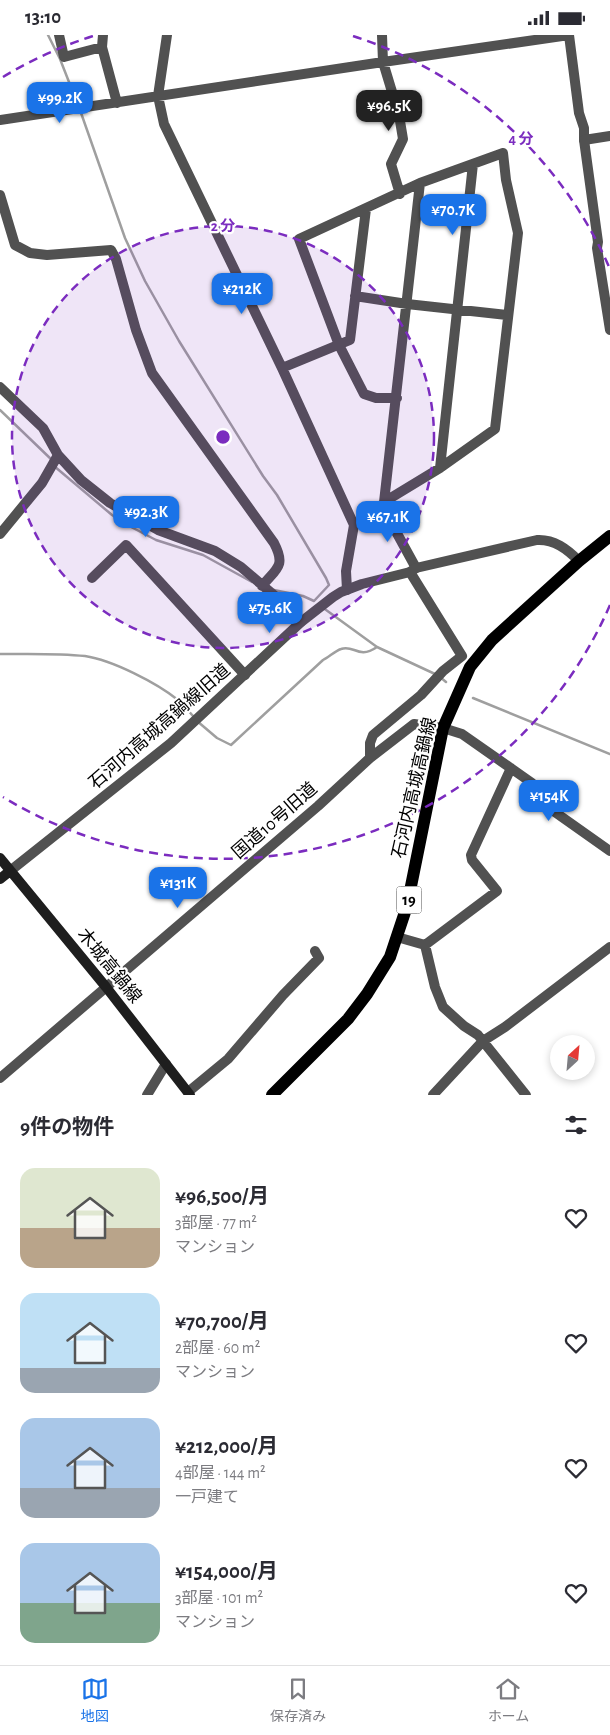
<!DOCTYPE html>
<html lang="ja">
<meta charset="utf-8">
<style>
:root{--surface:#fff;--page:#f2f2f3;--text:#2b2b33;--muted:#7c7c81;--line:#e1e1e2;--accent:#1a73e8}
body{margin:0;font-family:"Alegreya Sans","Noto Sans JP",sans-serif;background:var(--page);color:var(--text);height:100vh;display:flex;flex-direction:column;font-size:19px;white-space:nowrap}
*{box-sizing:border-box;margin:0}
p{font-size:16px;color:var(--muted)}
.icon{flex:none;width:28px;height:28px;fill:none;stroke:currentColor;stroke-width:2;stroke-linecap:round;stroke-linejoin:round}
.map{position:relative;height:1060px;overflow:hidden}
.sheet{display:flex;flex-direction:column;background:var(--surface);flex:1}
.sheet>*{flex:none}
.needle{width:32px;rotate:26deg}
.fabs{position:absolute;left:550px;top:1000px;display:grid;gap:10px}
.fabs a{display:grid;place-items:center;width:45px;height:45px;border-radius:50%;background:var(--surface);box-shadow:0 2px 8px #0003;font-size:25px}
.price{position:absolute;translate:-50% -42px;padding:0 11px;border-radius:10px;background:var(--accent);color:#fff;font-size:16px;line-height:32px;filter:drop-shadow(0 1px 2px #0008)}
.price::after{content:'';position:absolute;left:50%;top:30px;width:15px;height:11px;margin-left:-8px;background:inherit;clip-path:polygon(0 0,100% 0,50% 100%)}
.price.on{background:#222;color:#fff}
ul{padding:0;list-style:none}
li{display:flex;align-items:center;gap:15px;height:125px;padding:0 20px}
li span{display:grid;place-items:center;flex:none;width:140px;height:100px;border-radius:15px;color:#555}
li>.icon{margin-inline-start:auto}
span .icon{width:60px;height:60px;fill:#fffc;stroke-width:1}
li b{font-size:21px}
h2{display:flex;justify-content:space-between;align-items:center;height:60px;padding:0 20px;font-size:21px}
.status{display:flex;justify-content:space-between;align-items:center;height:35px;padding:0 25px;background:var(--surface);direction:ltr}
.status svg{height:14px;fill:currentColor}
.dock{display:flex;justify-content:space-around;align-items:center;height:70px;border-top:1px solid var(--line);background:var(--surface);font-size:14px;color:var(--muted)}
.dock a{display:grid;justify-items:center;gap:2px}
.dock .on{color:var(--accent)}
.map>svg:first-child{display:block}
</style>
<div class="status"><b>13:10</b><svg viewBox="0 0 49 12"><path d="M0 12V9h3v3zM5 12V6h3v6zM10 12V3h3v9zM15 12V0h3v12zM26 1h20v11H26zM47 4h2v5h-2z"/></svg></div>
<div class="map">
<svg width="610" height="1060" viewBox="0 0 610 1060">
<rect width="100%" height="100%" fill="#fff"/>
<g fill="none" stroke-linecap="round" stroke-linejoin="round">
<path stroke="#9f9f9f" stroke-width="2.5" d="M 48,0 L 60,24 L 78,70
M 80,75 L 125,203 L 145,246 L 179,306 L 263,441 L 277,460 L 326,543 L 329,550 L 314,566
M 0,375 L 53,426
M 54,431 L 112,480 L 133,493 L 156,505 L 203,520 L 252,547
M 274,555 L 303,561 L 314,566
M 322,572 L 377,612 L 435,639
M 0,619 C 28,619 57,618 85,621 C 112,625 157,648 178,665 C 184,670 189,677 194,682
M 440,642 L 446,647
M 473,663 L 610,719
M 197,686 L 217,703 L 231,710 L 323,625 C 329,622 335,616 341,614 C 354,609 358,625 377,612"/>
<path stroke="#515151" stroke-width="10" d="M 59,0 L 64,22 L 102,12
M 103,0 L 102,12 L 117,68
M 167,0 L 158,61 L 164,89 L 282,333 L 354,490 L 346,536 L 347,555
M 382,0 L 383,27 L 399,80 L 403,104 L 391,129 L 400,159
M 569,0 L 579,78 L 584,93 L 584,105
M 0,85 L 383,27 L 569,0
M 0,160 L 15,210 L 30,218 L 47,220 L 111,215 L 116,224 L 136,295 L 152,338 L 274,508 C 286,531 277,533 262,551
M 355,261 L 407,269 L 507,280
M 282,333 L 350,305 L 366,174
M 0,352 L 43,393 L 58,420 L 81,445 L 110,468 L 158,495 L 215,516 L 241,532 L 275,561 L 301,587
M 440,433 L 473,129
M 384,467 L 440,433 L 495,394 L 518,198 L 506,145 L 503,118 L 420,148 L 299,204 L 339,310 L 364,359 L 376,363 L 397,363
M 382,471 L 416,533
M 354,490 C 367,486 378,479 384,467 L 420,148
M 0,499 L 42,448 L 58,420
M 92,543 L 126,510 L 245,640
M 370,723 L 370,708 L 373,700 L 421,660 L 443,636 L 462,621 L 410,537
M 397,902 L 425,910
M 425,910 L 497,856 L 472,825 L 471,820 L 511,733
M 425,910 L 435,952 L 443,972 L 464,991 L 478,1000 L 526,1060
M 0,1043 L 318,771 L 370,723 L 414,689 L 443,693 L 462,699 L 532,748 L 535,763 L 610,816
M 188,1057 L 228,1024 L 283,960 L 319,923 L 315,916
M 147,1060 L 166,1029
M 433,1060 L 483,1006 L 505,992 L 610,912"/>
<path stroke="#515151" stroke-width="10" d="M 610,101 L 584,105 L 598,207 L 597,213 L 610,295
M 10,836 L 171,708 L 301,587 L 333,562 L 341,557 L 362,549 L 410,537 L 416,533 L 537,505 C 554,504 567,514 579,526"/>
<path stroke="#1e1e1e" stroke-width="10" d="M 0,823 L 106,952 L 190,1060
M 0,844 L 10,836"/>
<path stroke="#000" stroke-width="12" d="M 272,1060 L 348,984 L 367,959 L 390,922 L 407,871 L 443,693 L 470,632 L 492,605 L 579,526 L 610,501"/>
</g>
<circle cx="223" cy="402" r="211" fill="#7b2cbf" fill-opacity=".12"/>
<g fill="none" stroke="#7b2cbf" stroke-width="2.5" stroke-dasharray="9 6">
<circle cx="223" cy="402" r="211"/>
<path d="M610 570A422 422 0 0 1 3 762M3 42A422 422 0 0 1 93 1M353 1A422 422 0 0 1 610 234"/>
</g>
<g text-anchor="middle" dominant-baseline="central" stroke-width="4.5" stroke-linejoin="round" paint-order="stroke">
<rect fill="#fff" stroke="#4c4c4c" stroke-width="1" x="396.5" y="851.5" width="25" height="27" rx="4"/>
<g font-size="16" font-weight="bold" fill="#000">
<text x="409" y="865">19</text>
</g>
<g font-size="18" fill="#000" stroke="#fff">
<text transform="translate(160 692) rotate(-41)">石河内高城高鍋線旧道</text>
<text transform="translate(415 753) rotate(-77)">石河内高城高鍋線</text>
<text transform="translate(275 786) rotate(-41)">国道10号旧道</text>
<text transform="translate(109 931) rotate(51)">木城高鍋線</text>
</g>
</g>
<circle cx="223" cy="402" r="8" fill="#7b2cbf" stroke="#fff" stroke-width="2.5"/>
<g font-size="15" text-anchor="middle" font-weight="bold" fill="#7b2cbf" stroke="#fff" stroke-width="4.5" stroke-linejoin="round" paint-order="stroke">
<text x="521" y="109">4 分</text>
<text x="223" y="196">2 分</text>
</g>
</svg>
<div class="fabs">
<a><svg class="needle" viewBox="-14 -14 28 28"><path d="M0-13l5 13h-10z" fill="#e53935"/><path d="M0 13l5-13h-10z" fill="#7c7c81"/></svg></a>
</div>
<b class="price" style="left:60px;top:89px">¥99.2K</b>
<b class="price on" style="left:389px;top:97px">¥96.5K</b>
<b class="price" style="left:453px;top:201px">¥70.7K</b>
<b class="price" style="left:242px;top:280px">¥212K</b>
<b class="price" style="left:146px;top:503px">¥92.3K</b>
<b class="price" style="left:388px;top:508px">¥67.1K</b>
<b class="price" style="left:270px;top:599px">¥75.6K</b>
<b class="price" style="left:549px;top:787px">¥154K</b>
<b class="price" style="left:178px;top:874px">¥131K</b>
</div>
<section class="sheet">
<h2>9件の物件<svg class="icon" aria-label="filters" viewBox="0 0 24 24"><path d="M4 7h16M4 17h16"/><circle cx="9" cy="7" r="2"/><circle cx="15" cy="17" r="2"/></svg></h2>
<ul>
<li><span style="background:linear-gradient(#dfe7d0 60%,#b9a48a 0)"><svg class="icon" aria-label="home" viewBox="0 0 24 24"><path d="M3 11l9-7 9 7M6 9v11h12V9"/></svg></span><div><b>¥96,500/月</b><p>3部屋 · 77 m²</p><p>マンション</p></div><svg class="icon" aria-label="heart" viewBox="0 0 24 24"><path d="M12 20l-8-8c-3-5 5-10 8-4 3-6 11-1 8 4z"/></svg></li>
<li><span style="background:linear-gradient(#bfe0f5 75%,#9aa5b1 0)"><svg class="icon" aria-label="home" viewBox="0 0 24 24"><path d="M3 11l9-7 9 7M6 9v11h12V9"/></svg></span><div><b>¥70,700/月</b><p>2部屋 · 60 m²</p><p>マンション</p></div><svg class="icon" aria-label="heart" viewBox="0 0 24 24"><path d="M12 20l-8-8c-3-5 5-10 8-4 3-6 11-1 8 4z"/></svg></li>
<li><span style="background:linear-gradient(#a9c7e8 70%,#9aa5b1 0)"><svg class="icon" aria-label="home" viewBox="0 0 24 24"><path d="M3 11l9-7 9 7M6 9v11h12V9"/></svg></span><div><b>¥212,000/月</b><p>4部屋 · 144 m²</p><p>一戸建て</p></div><svg class="icon" aria-label="heart" viewBox="0 0 24 24"><path d="M12 20l-8-8c-3-5 5-10 8-4 3-6 11-1 8 4z"/></svg></li>
<li><span style="background:linear-gradient(#a9c7e8 60%,#7fa58c 0)"><svg class="icon" aria-label="home" viewBox="0 0 24 24"><path d="M3 11l9-7 9 7M6 9v11h12V9"/></svg></span><div><b>¥154,000/月</b><p>3部屋 · 101 m²</p><p>マンション</p></div><svg class="icon" aria-label="heart" viewBox="0 0 24 24"><path d="M12 20l-8-8c-3-5 5-10 8-4 3-6 11-1 8 4z"/></svg></li>
</ul>
</section>
<nav class="dock">
<a class="on"><svg class="icon" aria-label="map" viewBox="0 0 24 24"><path d="M3 6l6-2 6 2 6-2v14l-6 2-6-2-6 2zM9 4v14M15 6v14"/></svg>地図</a>
<a><svg class="icon" aria-label="saved" viewBox="0 0 24 24"><path d="M7 4h10v16l-5-4-5 4z"/></svg>保存済み</a>
<a><svg class="icon" aria-label="home" viewBox="0 0 24 24"><path d="M3 11l9-7 9 7M6 9v11h12V9"/></svg>ホーム</a>
</nav>
